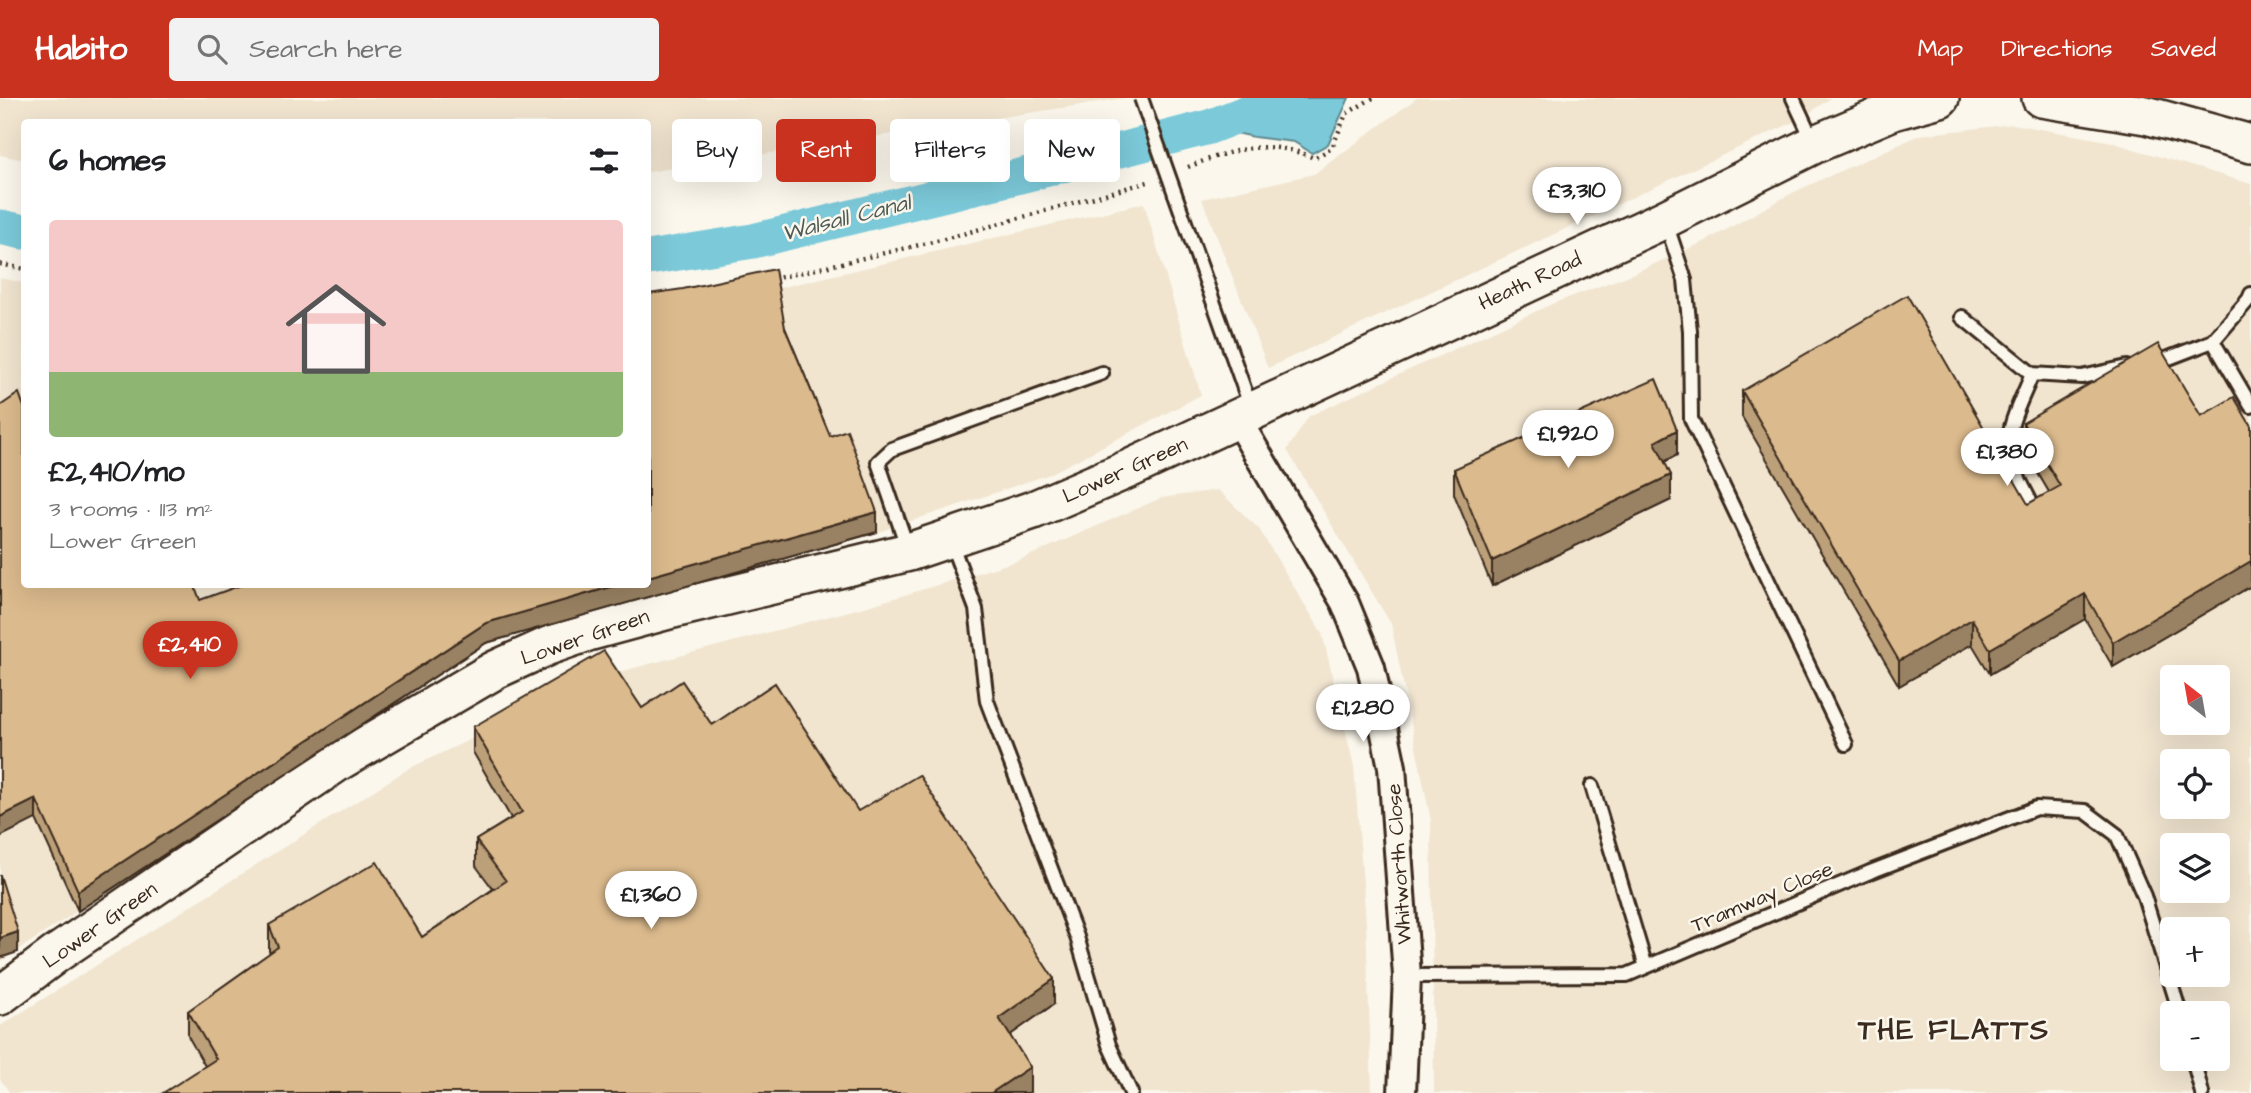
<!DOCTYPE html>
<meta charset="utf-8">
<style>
:root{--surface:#fff;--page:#f2f2f2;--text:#202124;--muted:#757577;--accent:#c8321e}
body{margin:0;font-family:"Architects Daughter",sans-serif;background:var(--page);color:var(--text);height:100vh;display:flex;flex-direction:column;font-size:26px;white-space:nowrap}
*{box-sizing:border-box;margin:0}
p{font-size:23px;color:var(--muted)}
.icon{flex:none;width:38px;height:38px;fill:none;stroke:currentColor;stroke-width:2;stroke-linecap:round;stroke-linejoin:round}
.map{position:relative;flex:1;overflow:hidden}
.sheet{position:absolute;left:21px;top:21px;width:630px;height:469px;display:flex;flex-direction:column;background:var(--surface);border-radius:7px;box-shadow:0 7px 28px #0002}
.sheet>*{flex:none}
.top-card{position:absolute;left:672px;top:21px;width:665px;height:63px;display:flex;gap:14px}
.needle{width:46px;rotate:329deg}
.tools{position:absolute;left:2160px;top:567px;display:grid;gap:14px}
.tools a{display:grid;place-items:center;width:70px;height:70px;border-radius:7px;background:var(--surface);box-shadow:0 7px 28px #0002;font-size:35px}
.price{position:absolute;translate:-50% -60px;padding:0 16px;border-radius:24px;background:#fff;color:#222;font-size:23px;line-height:46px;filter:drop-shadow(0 2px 4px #0008)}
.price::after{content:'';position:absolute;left:50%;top:42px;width:21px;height:16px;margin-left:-10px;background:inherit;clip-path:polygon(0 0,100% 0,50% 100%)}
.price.active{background:var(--accent);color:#fff}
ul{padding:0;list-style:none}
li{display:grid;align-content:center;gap:14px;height:371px;padding:0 28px}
li span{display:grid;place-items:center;height:217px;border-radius:7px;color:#555}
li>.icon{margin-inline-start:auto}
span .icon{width:126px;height:126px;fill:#fffc;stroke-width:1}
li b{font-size:30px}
h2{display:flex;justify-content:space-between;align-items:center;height:84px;padding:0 28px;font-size:30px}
.pill{padding:0 24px;border-radius:7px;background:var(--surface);box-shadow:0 7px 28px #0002;font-size:24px;line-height:63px}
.pill.active{background:var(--accent);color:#fff}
header{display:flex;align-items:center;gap:42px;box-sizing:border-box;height:98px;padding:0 35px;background:var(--accent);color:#fff}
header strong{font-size:33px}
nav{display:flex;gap:38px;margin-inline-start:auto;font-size:24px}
.search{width:490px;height:63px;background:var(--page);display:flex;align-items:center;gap:18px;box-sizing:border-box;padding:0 24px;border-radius:7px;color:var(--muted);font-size:26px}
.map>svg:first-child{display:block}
</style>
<header>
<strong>Habito</strong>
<div class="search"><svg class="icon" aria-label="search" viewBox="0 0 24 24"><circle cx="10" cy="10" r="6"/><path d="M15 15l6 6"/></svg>Search here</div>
<nav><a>Map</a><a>Directions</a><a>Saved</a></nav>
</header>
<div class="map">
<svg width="2251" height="995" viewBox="0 0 2251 995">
<rect width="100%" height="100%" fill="#fbf7ec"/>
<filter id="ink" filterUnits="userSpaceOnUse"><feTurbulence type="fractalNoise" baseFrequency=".0143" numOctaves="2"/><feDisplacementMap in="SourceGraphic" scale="14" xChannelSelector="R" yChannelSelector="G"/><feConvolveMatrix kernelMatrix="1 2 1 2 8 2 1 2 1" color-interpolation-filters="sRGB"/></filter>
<g filter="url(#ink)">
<path fill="#f1e5d0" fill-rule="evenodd" d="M 0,0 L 1126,0 L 648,74 L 648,24 L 24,24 L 24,62 L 0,57 Z
M 1417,0 L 1831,0 L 1802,20 L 1268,270 L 1202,101 L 1314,76 Z
M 2013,26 L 2107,43 L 2251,86 L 2251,995 L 1434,995 L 1431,723 L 1391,526 L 1287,352 L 1309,318 L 1554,205 L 1627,178 L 1706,143 L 1794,94 L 1920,37 ZM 2172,579 L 2217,579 L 2217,625 L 2172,625 ZM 2172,663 L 2217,663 L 2217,709 L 2172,709 ZM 2172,747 L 2217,747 L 2217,793 L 2172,793 ZM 2172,831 L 2217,831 L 2217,877 L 2172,877 ZM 2172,915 L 2217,915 L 2217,961 L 2172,961 Z
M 1144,105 L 1201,297 L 1050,376 L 861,440 L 486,545 L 0,864 L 0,180 L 24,185 L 24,486 L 648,486 L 684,212 Z
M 1218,392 L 1259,431 L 1322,535 L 1354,668 L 1366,825 L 1372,995 L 10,995 L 0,981 L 0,928 L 408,671 L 604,578 L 868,508 L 1017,463 L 1161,400 Z"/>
<path fill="#7bc9d9" stroke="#61898e" stroke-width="2" d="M 1284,0 L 1349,0 L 1328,46 L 1312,55 L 1294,44 L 1254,39 L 1209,29 Z"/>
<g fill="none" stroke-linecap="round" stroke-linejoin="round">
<path stroke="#7bc9d9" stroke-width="35" d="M 0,129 L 24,134
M 648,160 L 753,143 L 1028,76 L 1209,29 L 1284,0"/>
<g stroke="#3b2a1e" stroke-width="18">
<path id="lane" d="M 1793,0 L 1813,43
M 1175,96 L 1251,310
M 1666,125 L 1685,182 L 1690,233 L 1691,321 L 1846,646
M 1962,219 L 2032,276 L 2082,279 L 2127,269
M 2213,243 L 2251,308
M 2152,264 L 2169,260 L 2213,243 L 2249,201 L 2251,196
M 2032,276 C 2025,295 2006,329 2009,349 C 2011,371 2027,395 2036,415
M 950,442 L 976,511 L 987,603 L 1077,839 L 1109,947 L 1131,995
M 908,451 L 878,364 L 892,351 L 1102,275
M 1592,688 L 1646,869
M 1407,878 L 1627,877 L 1870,774 L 2036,710 L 2085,713 L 2117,737 L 2144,798 L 2180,915
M 2193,961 L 2202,995"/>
</g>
<g stroke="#3b2a1e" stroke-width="32">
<path id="street" d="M 1237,321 L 1345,505 L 1371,569 L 1392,669 L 1407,878 L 1402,995"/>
</g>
<g stroke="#3b2a1e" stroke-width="42">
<path id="secondary" d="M 2041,0 L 2146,17 L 2251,46
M 0,898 L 56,856 L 341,662 L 495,572 L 548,548 L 588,534 L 669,512 L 909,454 L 1033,412 L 1131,370 L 1665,121 L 1815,46 L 1893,13 L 1940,0"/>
</g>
<path stroke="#3b2a1e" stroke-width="4.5" stroke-dasharray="2 5" stroke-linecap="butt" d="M 1188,69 C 1234,51 1268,40 1314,60 L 1332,50 L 1346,16 L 1373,0
M 0,166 L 24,171
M 773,181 L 941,142 L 1148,84"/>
<use href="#lane" stroke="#fbf7ec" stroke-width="12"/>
<use href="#street" stroke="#fbf7ec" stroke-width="26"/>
<use href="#secondary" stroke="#fbf7ec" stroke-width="37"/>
<g stroke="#3b2a1e" stroke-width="18" stroke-linecap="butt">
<path id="lane-bridge" d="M 1141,0 L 1175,96"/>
</g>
<use href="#lane-bridge" stroke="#fbf7ec" stroke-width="12"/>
</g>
<path fill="#bca079" stroke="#3b2a1e" stroke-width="2" d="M 785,230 L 830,338 L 877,434 L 486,545 L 78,813 L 36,721 L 24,486 L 200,502 L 648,486 Z
M 1742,293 L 2028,406 L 2049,394 L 2023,350 L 2023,325 L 2201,318 L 2251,328 L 2251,488 L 2113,569 L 2085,521 L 1990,576 L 1972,546 L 1899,588 L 1742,319 Z
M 1677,357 L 1664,364 L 1671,402 L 1492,488 L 1454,396 L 1454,371 Z
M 642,610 L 712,627 L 858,713 L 1054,906 L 1010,937 L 1030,994 L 205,968 L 188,938 L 188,913 L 270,855 L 269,853 L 269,827 L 422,839 L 493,791 L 476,768 L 476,742 L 511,720 L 473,654 L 473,629 Z"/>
<path fill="#998263" stroke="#3b2a1e" stroke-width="2" d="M 1677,332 L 1677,357 L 1655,369 L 1655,344 Z
M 1671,377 L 1671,402 L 1492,488 L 1492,463 Z
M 877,414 L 877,434 L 486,545 L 78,813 L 78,793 L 486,525 L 621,486 L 648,486 L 648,479 Z
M 2251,463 L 2251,488 L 2113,569 L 2113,544 Z
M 2085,496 L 2085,521 L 1990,576 L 1990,551 Z
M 1972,521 L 1972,546 L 1899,588 L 1899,563 Z
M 36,701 L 36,721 L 0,739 L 0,719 Z
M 18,834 L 18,854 L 0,860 L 0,840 Z
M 1054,881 L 1054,906 L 999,945 L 999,920 Z
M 1030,969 L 1030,994 L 1028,995 L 991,995 Z"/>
<path fill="#dbba8d" stroke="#3b2a1e" stroke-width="2" d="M 775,171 L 785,230 L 830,338 L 847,332 L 877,414 L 648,479 L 648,196 L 683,191 Z
M 1907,197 L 2028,406 L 2060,388 L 2023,325 L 2158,246 L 2201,318 L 2234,299 L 2251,328 L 2251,463 L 2113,544 L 2085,496 L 1990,551 L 1972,521 L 1899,563 L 1742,293 Z
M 1656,281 L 1677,332 L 1655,344 L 1671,377 L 1492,463 L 1454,371 Z
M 19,295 L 24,309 L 24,486 L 194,486 L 200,502 L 244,486 L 621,486 L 486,525 L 78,793 L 36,701 L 0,719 L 0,308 Z
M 604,553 L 642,610 L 682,583 L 712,627 L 775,585 L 858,713 L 919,677 L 1054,881 L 999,920 L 1030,969 L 991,995 L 163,995 L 216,961 L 188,913 L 278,849 L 269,827 L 377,764 L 422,839 L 506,783 L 476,742 L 522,714 L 473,629 Z
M 0,777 L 18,834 L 0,840 Z"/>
</g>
<g text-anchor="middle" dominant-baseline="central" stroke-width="5" stroke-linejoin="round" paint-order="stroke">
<g font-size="21" fill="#3b2a1e" stroke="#fbf7ec">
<text transform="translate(1530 183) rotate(-25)">Heath Road</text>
<text transform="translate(1125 372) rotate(-24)">Lower Green</text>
<text transform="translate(585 539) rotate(-19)">Lower Green</text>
<text transform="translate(1399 766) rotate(-94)">Whitworth Close</text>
<text transform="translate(1762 799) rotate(-23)">Tramway Close</text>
<text transform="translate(100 827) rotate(-35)">Lower Green</text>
</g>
<g font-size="23" font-style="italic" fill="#4e5a56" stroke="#fbf7ec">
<text transform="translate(846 120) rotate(-14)">Walsall Canal</text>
</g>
<g font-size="28" font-weight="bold" letter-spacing="2" fill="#3b2a1e" stroke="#fbf7ec">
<text x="1954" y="932">THE FLATTS</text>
</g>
</g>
</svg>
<div class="tools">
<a><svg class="needle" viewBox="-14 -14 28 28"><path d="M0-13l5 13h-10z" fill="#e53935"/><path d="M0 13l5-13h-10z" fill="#757577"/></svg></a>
<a><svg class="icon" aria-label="locate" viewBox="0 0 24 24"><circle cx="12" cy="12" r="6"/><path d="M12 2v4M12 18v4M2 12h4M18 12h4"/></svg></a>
<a><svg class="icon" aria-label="layers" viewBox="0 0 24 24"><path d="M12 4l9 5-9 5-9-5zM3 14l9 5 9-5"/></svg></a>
<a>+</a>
<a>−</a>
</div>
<b class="price" style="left:1577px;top:129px">£3,310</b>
<b class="price" style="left:1568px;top:372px">£1,920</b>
<b class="price" style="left:2007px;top:390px">£1,380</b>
<b class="price active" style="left:190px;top:583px">£2,410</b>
<b class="price" style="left:1363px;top:646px">£1,280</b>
<b class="price" style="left:651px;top:833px">£1,360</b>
<div class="top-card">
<a class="pill">Buy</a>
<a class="pill active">Rent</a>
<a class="pill">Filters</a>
<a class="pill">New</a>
</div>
<section class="sheet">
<h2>6 homes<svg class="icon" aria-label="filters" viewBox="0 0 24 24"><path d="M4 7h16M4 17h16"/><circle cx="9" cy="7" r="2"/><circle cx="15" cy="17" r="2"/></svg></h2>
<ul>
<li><span style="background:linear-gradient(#f6c9c9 70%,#8fb573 0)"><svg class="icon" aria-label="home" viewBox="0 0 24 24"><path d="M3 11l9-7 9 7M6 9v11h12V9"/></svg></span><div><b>£2,410/mo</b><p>3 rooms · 113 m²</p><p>Lower Green</p></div></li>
</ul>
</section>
</div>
